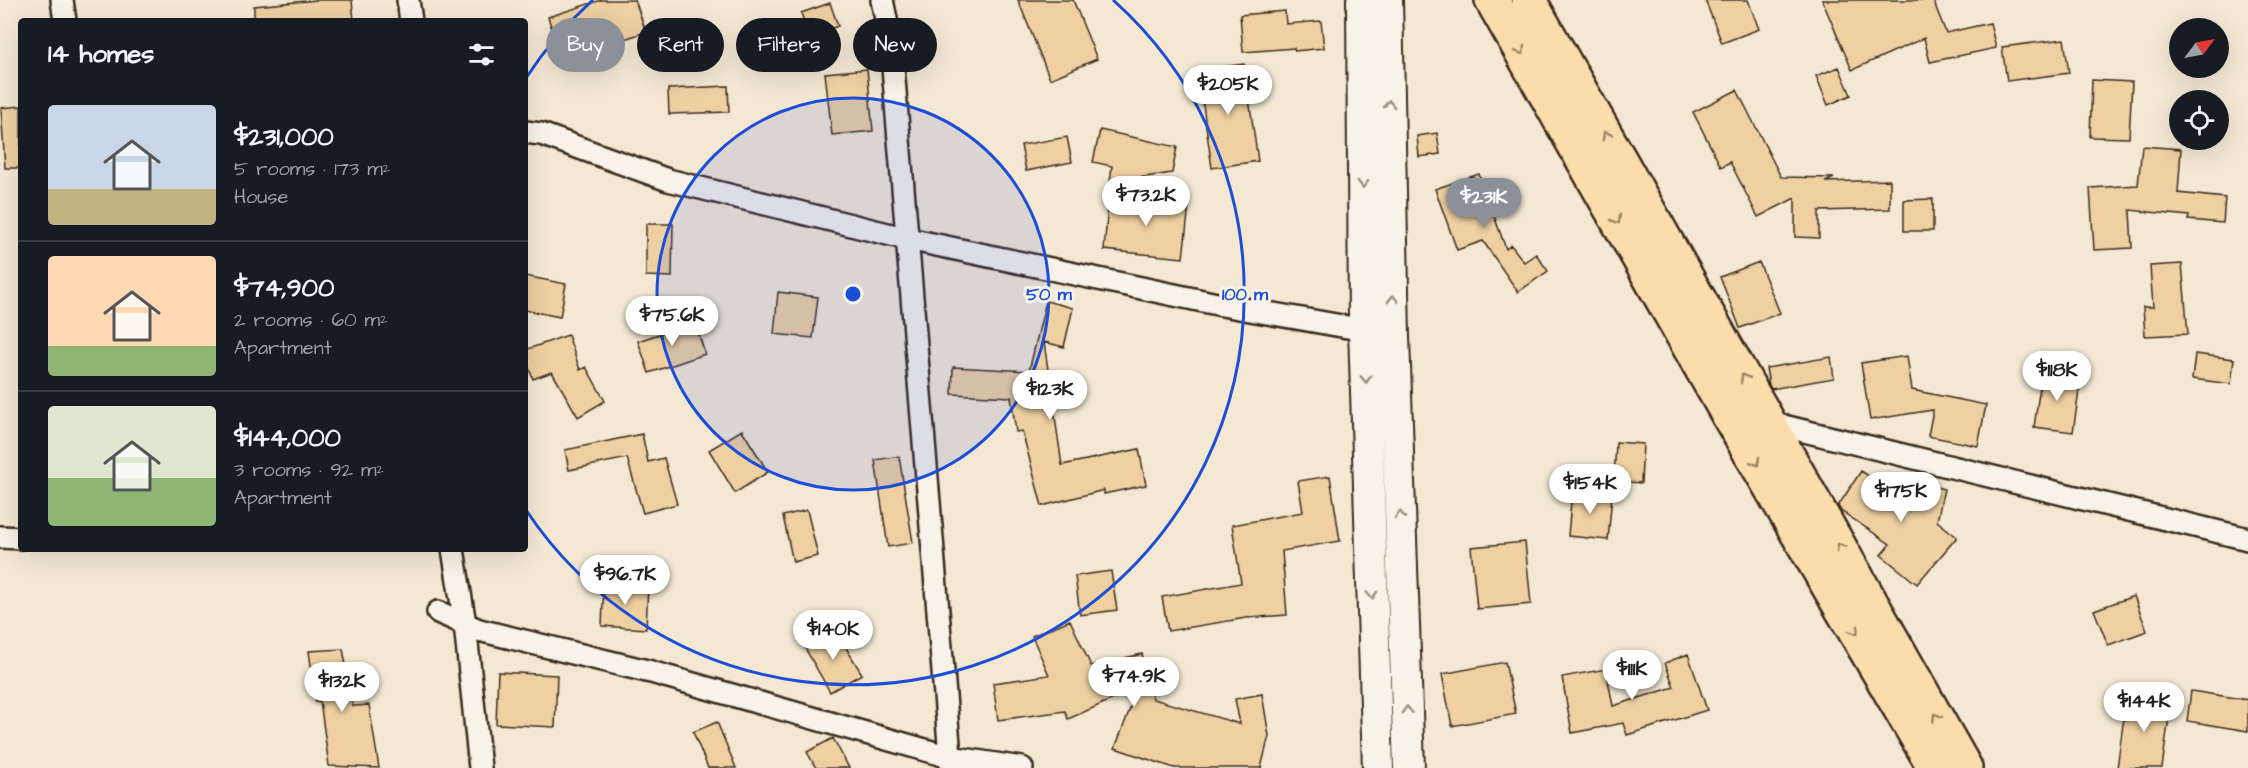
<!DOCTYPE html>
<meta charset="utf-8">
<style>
:root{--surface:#171b24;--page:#242831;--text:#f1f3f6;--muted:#9ea1a6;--line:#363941;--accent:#8c9099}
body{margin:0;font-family:"Architects Daughter",sans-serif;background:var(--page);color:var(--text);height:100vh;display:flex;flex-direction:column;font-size:22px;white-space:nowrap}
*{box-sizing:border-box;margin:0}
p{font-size:20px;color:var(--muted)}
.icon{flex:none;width:33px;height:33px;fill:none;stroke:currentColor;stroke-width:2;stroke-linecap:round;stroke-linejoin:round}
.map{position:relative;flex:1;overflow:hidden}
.drawer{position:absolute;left:18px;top:18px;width:510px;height:534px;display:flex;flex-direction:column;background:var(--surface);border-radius:6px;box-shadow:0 6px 24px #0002}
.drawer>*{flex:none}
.banner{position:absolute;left:546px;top:18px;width:570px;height:54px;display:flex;gap:12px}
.needle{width:39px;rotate:58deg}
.buttons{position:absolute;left:2169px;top:18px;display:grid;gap:12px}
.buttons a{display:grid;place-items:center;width:60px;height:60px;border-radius:50%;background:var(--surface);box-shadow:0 6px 24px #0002;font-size:30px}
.price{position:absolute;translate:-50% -51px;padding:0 14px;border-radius:21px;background:#fff;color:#222;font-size:20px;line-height:39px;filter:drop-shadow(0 2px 3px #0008)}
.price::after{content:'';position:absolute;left:50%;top:36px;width:18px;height:14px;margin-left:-9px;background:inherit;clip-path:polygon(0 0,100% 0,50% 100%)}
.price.current{background:var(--accent);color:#fff}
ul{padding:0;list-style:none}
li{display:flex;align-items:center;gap:18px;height:150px;padding:0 30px}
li+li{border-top:2px solid var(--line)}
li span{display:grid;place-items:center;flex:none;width:168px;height:120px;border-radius:6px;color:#555}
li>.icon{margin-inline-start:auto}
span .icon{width:72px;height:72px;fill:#fffc;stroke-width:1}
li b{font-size:26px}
h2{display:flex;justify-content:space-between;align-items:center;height:72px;padding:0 30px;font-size:26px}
.tag{padding:0 21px;border-radius:27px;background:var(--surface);box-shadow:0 6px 24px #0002;font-size:21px;line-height:54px}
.tag.current{background:var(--accent);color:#fff}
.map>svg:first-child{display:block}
</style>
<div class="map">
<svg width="2248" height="768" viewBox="0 0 2248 768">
<rect width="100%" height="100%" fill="#f4e8d3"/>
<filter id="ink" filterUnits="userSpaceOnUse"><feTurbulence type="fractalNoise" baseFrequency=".0167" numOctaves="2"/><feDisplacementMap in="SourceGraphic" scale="12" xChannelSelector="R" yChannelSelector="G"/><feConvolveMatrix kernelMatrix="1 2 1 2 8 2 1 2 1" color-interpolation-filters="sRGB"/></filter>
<g filter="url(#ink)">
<path fill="#eed0a1" stroke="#3b2a1e" stroke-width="1.5" d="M 317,0 L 352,0 L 354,21 L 254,21 L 254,6 Z
M 601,0 L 635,0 L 646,32 L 562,59 L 548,17 Z
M 1018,0 L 1073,0 L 1097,59 L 1050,79 Z
M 1705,0 L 1748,0 L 1759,29 L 1722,43 Z
M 1822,0 L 1933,0 L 1946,33 L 1990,23 L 1996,48 L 1930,62 L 1924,38 L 1852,70 Z
M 830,3 L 838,26 L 809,36 L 801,13 Z
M 1285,11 L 1286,24 L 1321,21 L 1324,48 L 1295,51 L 1294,48 L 1243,52 L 1240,15 Z
M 2064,39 L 2069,73 L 2007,81 L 2002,47 Z
M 1244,64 L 1258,161 L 1212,168 L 1198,70 Z
M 1839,67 L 1851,95 L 1828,105 L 1816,76 Z
M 867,69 L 873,131 L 832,135 L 825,73 Z
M 2092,80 L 2132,82 L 2129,138 L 2090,137 Z
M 728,86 L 729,112 L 669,114 L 668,89 Z
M 1737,90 L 1781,177 L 1834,178 L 1825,182 L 1890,180 L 1890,209 L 1819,211 L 1819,238 L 1795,237 L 1795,198 L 1758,217 L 1730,162 L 1721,167 L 1693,112 Z
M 21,106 L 21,168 L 5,168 L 1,108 Z
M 1100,130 L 1177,147 L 1172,173 L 1110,182 L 1112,166 L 1093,162 Z
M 1437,133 L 1440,154 L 1419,157 L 1417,136 Z
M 1067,137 L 1072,162 L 1026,171 L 1021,145 Z
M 2142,146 L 2181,149 L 2178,193 L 2225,198 L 2223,223 L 2188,220 L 2189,216 L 2130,210 L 2132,248 L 2094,250 L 2090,188 L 2138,185 Z
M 1479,174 L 1506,249 L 1511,245 L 1524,262 L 1536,254 L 1548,271 L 1518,292 L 1483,241 L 1457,250 L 1435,189 Z
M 1109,195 L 1189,205 L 1183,258 L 1104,250 Z
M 1933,199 L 1933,231 L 1904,231 L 1904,200 Z
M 646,224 L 673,224 L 672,277 L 646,276 Z
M 1759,262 L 1780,313 L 1740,328 L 1720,277 Z
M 2182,264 L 2188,334 L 2145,336 L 2143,307 L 2153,307 L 2150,266 Z
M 525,276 L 566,284 L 560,317 L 525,310 Z
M 778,292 L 818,297 L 813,338 L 774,334 Z
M 1046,301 L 1073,308 L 1064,347 L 1044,342 L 1062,465 L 1139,449 L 1146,485 L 1104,494 L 1104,490 L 1042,506 L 1022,431 L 1016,432 L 1011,397 L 952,394 L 953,367 L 1029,371 Z
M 695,322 L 705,354 L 649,373 L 638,341 Z
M 568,335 L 580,370 L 586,367 L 605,401 L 578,417 L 552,372 L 533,379 L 525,357 L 525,350 Z
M 2195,354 L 2234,359 L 2231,384 L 2192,379 Z
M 1907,356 L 1912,390 L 1986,405 L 1978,446 L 1928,436 L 1933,410 L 1870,420 L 1861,363 Z
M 1831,357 L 1834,378 L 1771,389 L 1769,385 L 1766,368 Z
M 2042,372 L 2081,378 L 2073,432 L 2034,427 Z
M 742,430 L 768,472 L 735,493 L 709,450 Z
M 642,434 L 648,462 L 664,458 L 677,504 L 643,513 L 627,458 L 569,470 L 565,450 Z
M 1616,442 L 1643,444 L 1641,483 L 1614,481 Z
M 899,456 L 913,543 L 888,547 L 875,460 Z
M 1861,471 L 1908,502 L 1913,481 L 1944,489 L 1937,521 L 1957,537 L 1917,584 L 1881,555 L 1890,544 L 1841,511 L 1838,506 Z
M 1330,476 L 1340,541 L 1282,551 L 1287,615 L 1246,618 L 1168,631 L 1162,597 L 1241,583 L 1232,525 L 1303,512 L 1298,481 Z
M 1572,490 L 1612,495 L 1608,540 L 1568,536 Z
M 807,510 L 818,556 L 793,562 L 783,516 Z
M 1525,542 L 1531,604 L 1477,609 L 1471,547 Z
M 1111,571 L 1117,610 L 1080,615 L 1075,576 Z
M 604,583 L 648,585 L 646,629 L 602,626 Z
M 2134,596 L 2147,631 L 2108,645 L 2094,610 Z
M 1070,620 L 1091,666 L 1142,654 L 1153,699 L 1240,724 L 1235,699 L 1262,694 L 1269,736 L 1261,768 L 1174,768 L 1115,748 L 1138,688 L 1068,719 L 1065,711 L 998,720 L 993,683 L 1049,675 L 1032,636 Z
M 835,630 L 862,674 L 830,692 L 805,648 Z
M 343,649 L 353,706 L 369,705 L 379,768 L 329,766 L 320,701 L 316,702 L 309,651 Z
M 1688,654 L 1707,710 L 1627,735 L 1623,723 L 1572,733 L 1562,677 L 1606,669 L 1613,706 L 1674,687 L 1665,663 Z
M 1505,662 L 1516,714 L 1452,726 L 1442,674 Z
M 498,672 L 557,675 L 555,727 L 496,724 Z
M 2191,691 L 2248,700 L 2248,731 L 2187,721 Z
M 2127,695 L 2171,702 L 2162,768 L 2117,768 Z
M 717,722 L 736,768 L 708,768 L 693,732 Z
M 833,738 L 849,768 L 816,768 L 807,752 Z"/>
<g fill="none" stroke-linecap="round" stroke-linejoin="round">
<g stroke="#3b2a1e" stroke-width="26">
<path id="street" d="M 62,0 L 65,21
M 408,0 L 411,21
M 882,0 L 891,43 L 951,768
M 525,132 L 541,134 L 668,180 L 908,239 L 1222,305 L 1376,332
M 1763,421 L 2248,539
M 0,537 L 21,538
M 453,549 L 465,624 L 480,768
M 438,612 L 479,630 L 651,672 L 950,757 L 1022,768"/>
</g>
<g stroke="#3b2a1e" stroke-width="34">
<path id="secondary" d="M 1362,0 L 1364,329 L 1378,768
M 1387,0 L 1394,337 L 1409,768"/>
</g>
<g stroke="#3b2a1e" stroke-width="38">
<path id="highway" d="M 1492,0 L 1727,413 L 1935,768
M 1529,0 L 1965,768"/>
</g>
<use href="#street" stroke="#f7f3e8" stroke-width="21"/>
<use href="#secondary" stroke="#f7f3e8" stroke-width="30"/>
<use href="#highway" stroke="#fbddab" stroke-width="33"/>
</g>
<defs><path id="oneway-chevron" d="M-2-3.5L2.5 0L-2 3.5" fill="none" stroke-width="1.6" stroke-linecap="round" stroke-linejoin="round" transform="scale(1.5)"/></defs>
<g stroke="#9b8464">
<use href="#oneway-chevron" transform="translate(1521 51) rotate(60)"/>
<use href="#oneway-chevron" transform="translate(1606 135) rotate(-120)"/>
<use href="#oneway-chevron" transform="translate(1617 220) rotate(60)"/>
<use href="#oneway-chevron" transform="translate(1744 378) rotate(-120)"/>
<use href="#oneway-chevron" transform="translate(1756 462) rotate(60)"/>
<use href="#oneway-chevron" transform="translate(1840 547) rotate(-120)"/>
<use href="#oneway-chevron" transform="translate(1855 631) rotate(60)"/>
<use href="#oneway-chevron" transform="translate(1936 717) rotate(-120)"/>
</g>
<g stroke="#998e83">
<use href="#oneway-chevron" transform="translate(1389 104) rotate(-91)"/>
<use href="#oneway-chevron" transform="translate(1363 184) rotate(90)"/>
<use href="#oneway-chevron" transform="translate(1393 299) rotate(-91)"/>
<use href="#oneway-chevron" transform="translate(1366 379) rotate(88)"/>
<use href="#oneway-chevron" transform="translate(1400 515) rotate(-92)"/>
<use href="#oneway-chevron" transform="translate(1372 595) rotate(88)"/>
<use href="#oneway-chevron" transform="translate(1407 710) rotate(-92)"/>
</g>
</g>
<circle cx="853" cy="294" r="196" fill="#1d4ed8" fill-opacity=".12"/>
<g fill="none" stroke="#1d4ed8" stroke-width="3">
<circle cx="853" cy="294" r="196"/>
<path d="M526 78A392 392 0 0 1 593 0M1113 0A392 392 0 1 1 526 510"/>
</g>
<circle cx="853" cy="294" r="9" fill="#1d4ed8" stroke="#f7f3e8" stroke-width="3"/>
<g font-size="18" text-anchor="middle" font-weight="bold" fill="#1d4ed8" stroke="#f7f3e8" stroke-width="6" stroke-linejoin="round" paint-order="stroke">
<text x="1049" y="300">50 m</text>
<text x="1245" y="300">100 m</text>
</g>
</svg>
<div class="buttons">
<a><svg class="needle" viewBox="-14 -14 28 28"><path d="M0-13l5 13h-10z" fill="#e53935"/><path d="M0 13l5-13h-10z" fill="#9ea1a6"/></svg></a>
<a><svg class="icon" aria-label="locate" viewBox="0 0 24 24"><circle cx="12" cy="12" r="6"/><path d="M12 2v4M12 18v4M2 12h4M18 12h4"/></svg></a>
</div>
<b class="price" style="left:1228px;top:116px">$205K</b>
<b class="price" style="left:1146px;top:227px">$73.2K</b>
<b class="price current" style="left:1484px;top:229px">$231K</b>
<b class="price" style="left:672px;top:347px">$75.6K</b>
<b class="price" style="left:2057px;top:402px">$118K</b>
<b class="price" style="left:1050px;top:421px">$123K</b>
<b class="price" style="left:1590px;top:515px">$154K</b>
<b class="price" style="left:1901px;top:523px">$175K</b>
<b class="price" style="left:625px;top:606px">$96.7K</b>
<b class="price" style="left:833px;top:661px">$140K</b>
<b class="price" style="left:1632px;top:701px">$111K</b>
<b class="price" style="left:1134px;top:708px">$74.9K</b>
<b class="price" style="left:342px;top:713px">$132K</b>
<b class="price" style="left:2144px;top:733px">$144K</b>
<div class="banner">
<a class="tag current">Buy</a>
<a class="tag">Rent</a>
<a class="tag">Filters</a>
<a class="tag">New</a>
</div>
<section class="drawer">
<h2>14 homes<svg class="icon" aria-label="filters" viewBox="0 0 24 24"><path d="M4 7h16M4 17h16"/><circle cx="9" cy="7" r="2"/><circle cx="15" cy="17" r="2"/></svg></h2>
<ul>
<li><span style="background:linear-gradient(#c9d6e8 70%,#c2b280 0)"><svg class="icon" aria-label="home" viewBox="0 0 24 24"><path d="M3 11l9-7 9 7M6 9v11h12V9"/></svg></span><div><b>$231,000</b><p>5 rooms · 173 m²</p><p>House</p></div></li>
<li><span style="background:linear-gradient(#ffd9b3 75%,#8fb573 0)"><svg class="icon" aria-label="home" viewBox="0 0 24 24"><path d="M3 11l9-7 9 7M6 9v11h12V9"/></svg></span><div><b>$74,900</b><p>2 rooms · 60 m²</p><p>Apartment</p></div></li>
<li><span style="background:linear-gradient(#dfe7d0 60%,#8fb573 0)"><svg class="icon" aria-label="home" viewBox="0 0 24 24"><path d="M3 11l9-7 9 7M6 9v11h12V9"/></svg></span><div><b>$144,000</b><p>3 rooms · 92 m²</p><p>Apartment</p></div></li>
</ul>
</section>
</div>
